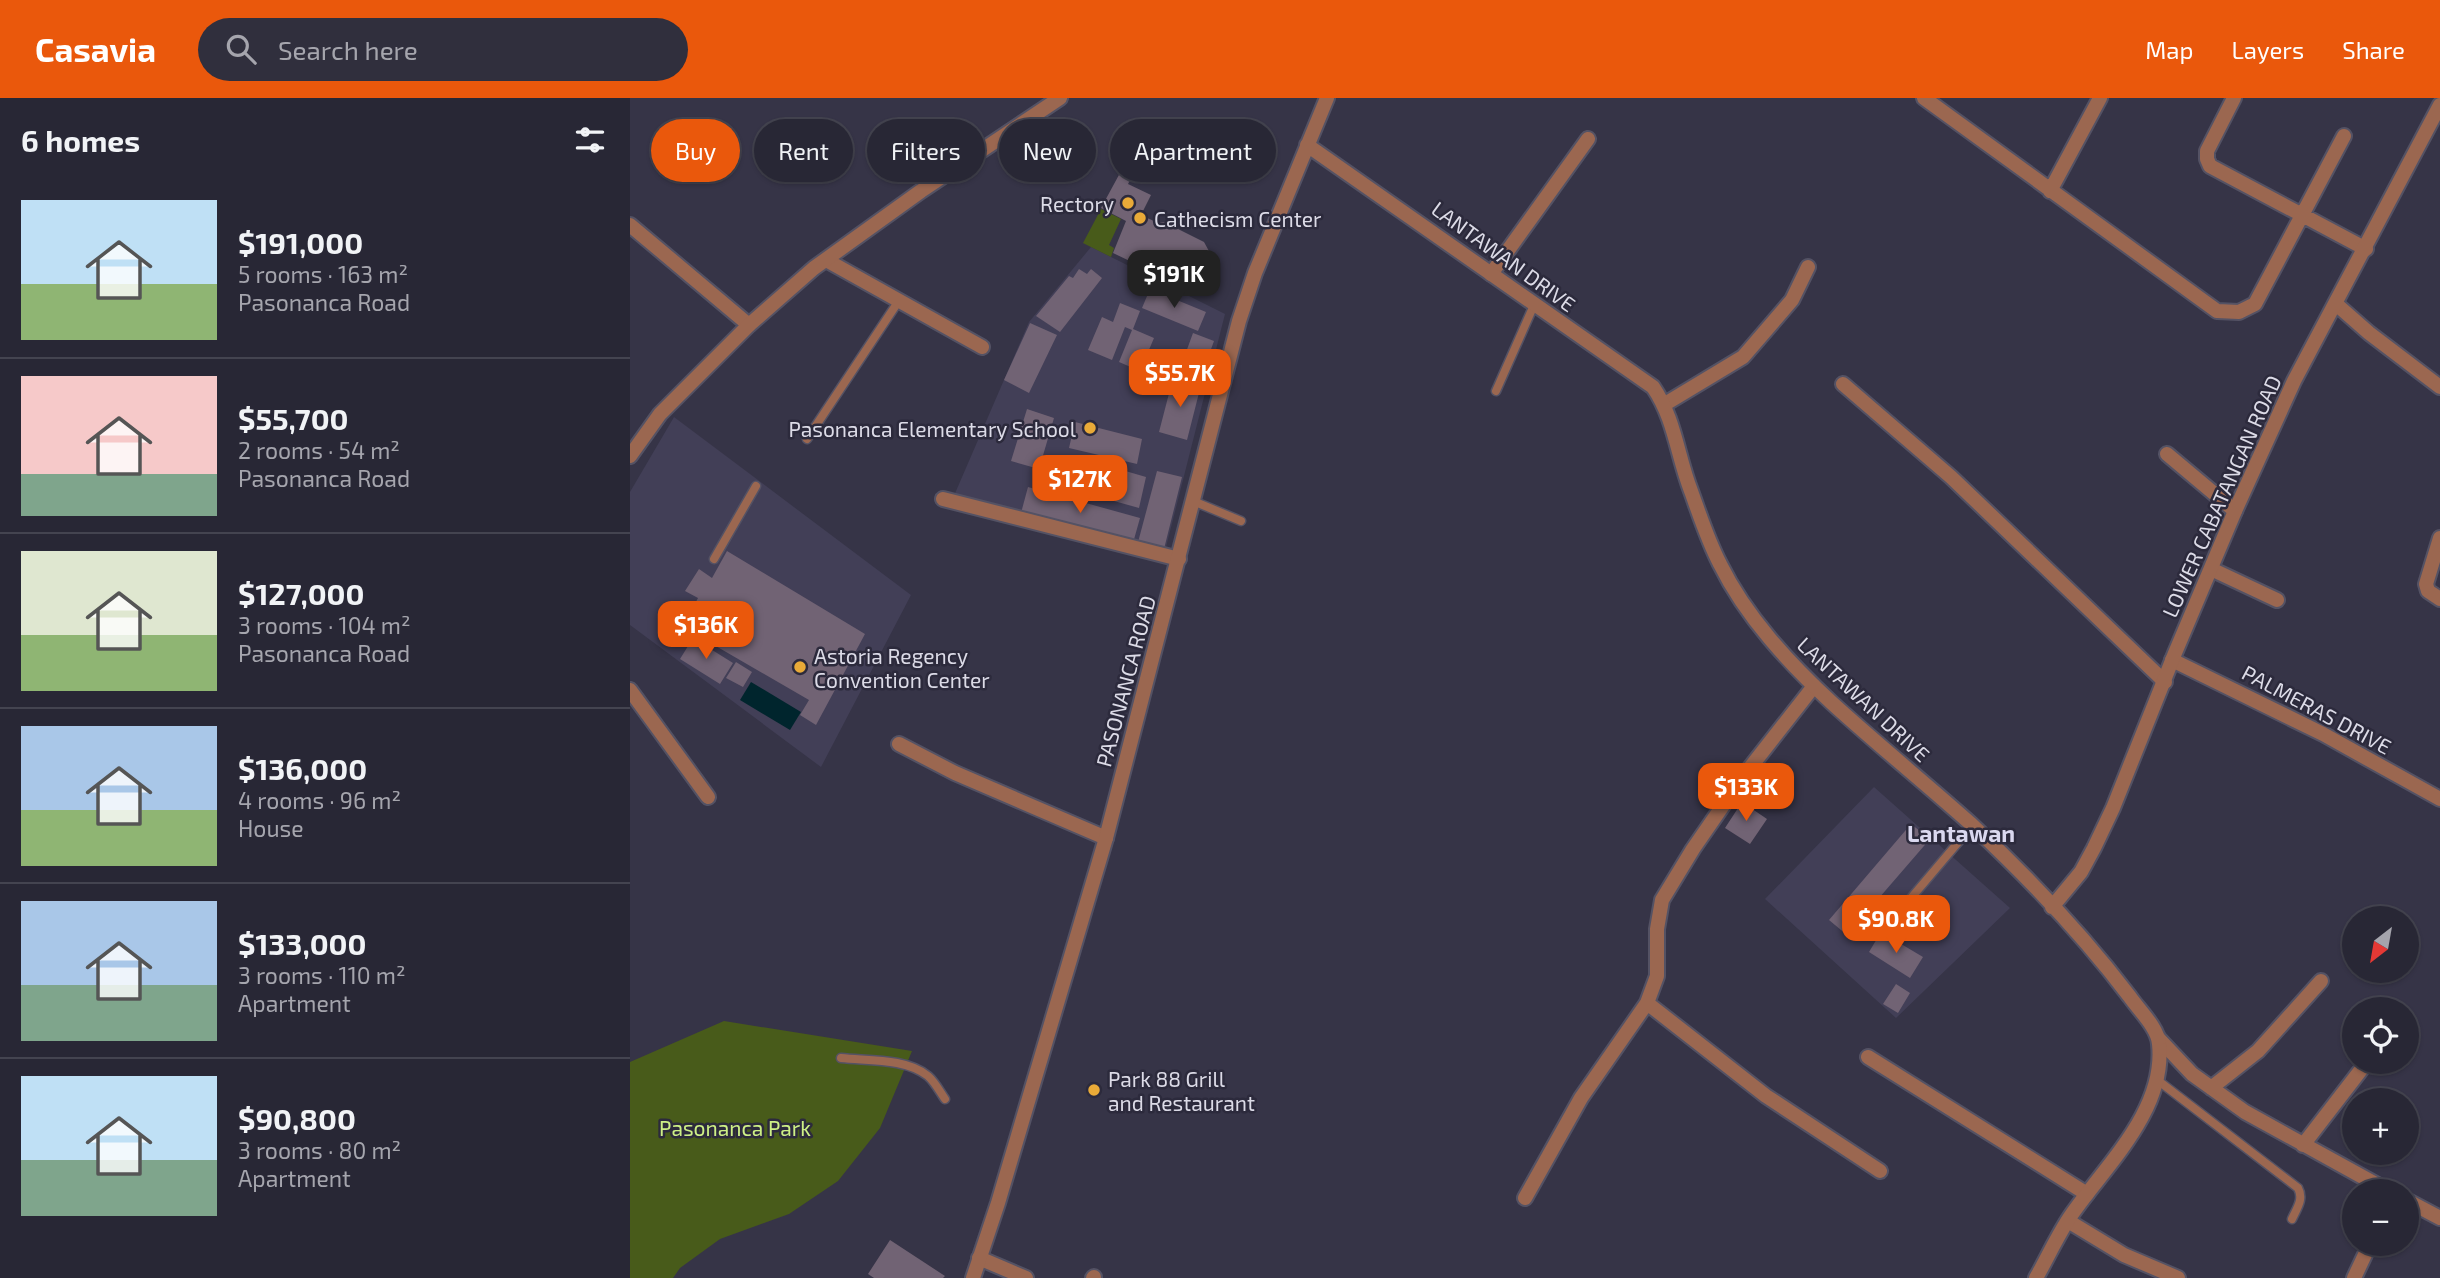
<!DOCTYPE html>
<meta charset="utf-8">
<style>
:root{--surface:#282735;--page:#302f3d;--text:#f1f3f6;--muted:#a5a5ad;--line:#444450;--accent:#ea580c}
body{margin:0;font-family:"Exo 2",sans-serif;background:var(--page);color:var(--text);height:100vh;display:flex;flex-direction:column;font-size:26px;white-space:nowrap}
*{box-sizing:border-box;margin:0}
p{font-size:23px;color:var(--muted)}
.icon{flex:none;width:38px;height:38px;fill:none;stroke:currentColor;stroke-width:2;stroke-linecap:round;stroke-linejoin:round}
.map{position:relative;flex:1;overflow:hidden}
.details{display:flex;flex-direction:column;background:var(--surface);width:630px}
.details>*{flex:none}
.hud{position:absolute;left:21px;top:21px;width:665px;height:63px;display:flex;gap:14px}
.needle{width:46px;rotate:211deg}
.tools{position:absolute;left:1712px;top:808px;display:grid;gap:14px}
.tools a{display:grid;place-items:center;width:77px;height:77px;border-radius:50%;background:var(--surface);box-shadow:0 2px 5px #0004,0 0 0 2px var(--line);font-size:35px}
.price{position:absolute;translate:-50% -60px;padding:0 16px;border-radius:14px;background:var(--accent);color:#fff;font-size:23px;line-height:46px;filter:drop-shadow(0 2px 4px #0008)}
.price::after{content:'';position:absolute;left:50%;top:42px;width:21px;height:16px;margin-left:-10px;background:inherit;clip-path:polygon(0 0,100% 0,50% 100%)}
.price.active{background:#222;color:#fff}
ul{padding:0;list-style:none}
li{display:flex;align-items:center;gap:21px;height:175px;padding:0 21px}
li+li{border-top:2px solid var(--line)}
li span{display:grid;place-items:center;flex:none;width:196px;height:140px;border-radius:0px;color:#555}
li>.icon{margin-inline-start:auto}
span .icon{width:84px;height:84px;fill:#fffc;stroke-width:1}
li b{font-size:30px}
h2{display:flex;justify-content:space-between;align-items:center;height:84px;padding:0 21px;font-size:30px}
.chip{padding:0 24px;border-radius:32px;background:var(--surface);box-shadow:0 2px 5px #0004,0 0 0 2px var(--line);font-size:24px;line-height:63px}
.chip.active{background:var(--accent);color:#fff}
header{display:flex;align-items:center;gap:42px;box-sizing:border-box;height:98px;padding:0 35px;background:var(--accent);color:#fff}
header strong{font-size:33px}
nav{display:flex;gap:38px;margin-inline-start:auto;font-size:24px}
.search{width:490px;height:63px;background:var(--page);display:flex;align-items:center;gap:18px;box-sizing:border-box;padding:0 24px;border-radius:38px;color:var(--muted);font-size:26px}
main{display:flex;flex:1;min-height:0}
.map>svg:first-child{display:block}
</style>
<header>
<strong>Casavia</strong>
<div class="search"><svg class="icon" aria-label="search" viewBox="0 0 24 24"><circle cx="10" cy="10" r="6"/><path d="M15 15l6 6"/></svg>Search here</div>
<nav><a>Map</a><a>Layers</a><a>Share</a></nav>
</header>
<main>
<section class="details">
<h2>6 homes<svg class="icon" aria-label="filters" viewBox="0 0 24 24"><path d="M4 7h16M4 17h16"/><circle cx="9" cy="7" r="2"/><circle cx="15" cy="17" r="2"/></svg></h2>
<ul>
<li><span style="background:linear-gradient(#bfe0f5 60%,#8fb573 0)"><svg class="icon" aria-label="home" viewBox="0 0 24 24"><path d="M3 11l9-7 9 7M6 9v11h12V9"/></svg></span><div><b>$191,000</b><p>5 rooms · 163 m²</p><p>Pasonanca Road</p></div></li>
<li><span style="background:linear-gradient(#f6c9c9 70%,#7fa58c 0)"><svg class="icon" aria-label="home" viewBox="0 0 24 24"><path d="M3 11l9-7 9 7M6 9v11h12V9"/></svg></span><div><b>$55,700</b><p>2 rooms · 54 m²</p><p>Pasonanca Road</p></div></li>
<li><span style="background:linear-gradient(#dfe7d0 60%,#8fb573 0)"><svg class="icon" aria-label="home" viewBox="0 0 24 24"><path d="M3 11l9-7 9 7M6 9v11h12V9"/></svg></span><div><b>$127,000</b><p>3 rooms · 104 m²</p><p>Pasonanca Road</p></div></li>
<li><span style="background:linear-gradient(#a9c7e8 60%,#8fb573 0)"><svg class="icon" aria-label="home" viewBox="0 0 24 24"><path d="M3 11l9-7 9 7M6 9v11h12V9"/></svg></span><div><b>$136,000</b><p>4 rooms · 96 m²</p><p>House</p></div></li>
<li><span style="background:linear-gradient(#a9c7e8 60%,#7fa58c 0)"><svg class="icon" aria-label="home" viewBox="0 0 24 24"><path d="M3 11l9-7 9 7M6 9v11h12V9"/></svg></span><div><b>$133,000</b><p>3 rooms · 110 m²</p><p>Apartment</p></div></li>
<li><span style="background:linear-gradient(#bfe0f5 60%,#7fa58c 0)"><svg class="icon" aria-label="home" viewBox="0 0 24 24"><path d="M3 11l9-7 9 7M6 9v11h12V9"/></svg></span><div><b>$90,800</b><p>3 rooms · 80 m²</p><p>Apartment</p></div></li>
</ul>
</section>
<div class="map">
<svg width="1810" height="1180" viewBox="0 0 1810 1180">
<rect width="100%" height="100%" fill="#363447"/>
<path fill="#423f57" d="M 461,149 L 595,216 L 534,457 L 323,400 L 399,224 Z
M 44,319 L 281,497 L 191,669 L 0,527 L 0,394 Z
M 1244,689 L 1380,810 L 1266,920 L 1135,801 Z"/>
<path fill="#485b1a" d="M 471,111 L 491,121 L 479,147 L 484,150 L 481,159 L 453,145 Z
M 94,923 L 282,953 L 250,1030 L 208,1083 L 159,1116 L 90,1141 L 50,1170 L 43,1180 L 0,1180 L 0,964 Z"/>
<path fill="#00252d" d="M 121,584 L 171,614 L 160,632 L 110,602 Z"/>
<path fill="#716374" d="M 490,75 L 501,80 L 498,86 L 521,97 L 511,117 L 528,125 L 534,124 L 574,144 L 580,155 L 577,157 L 573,173 L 564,185 L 565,190 L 554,192 L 509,172 L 506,166 L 483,155 L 496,123 L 471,110 Z
M 449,171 L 457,176 L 461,171 L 472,180 L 430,234 L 406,218 L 439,178 L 443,180 Z
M 520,191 L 576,214 L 568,233 L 512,210 Z
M 490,205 L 510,213 L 503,231 L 524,240 L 510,273 L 489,264 L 502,232 L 495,229 L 482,262 L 458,252 L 472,219 L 483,224 Z
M 400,225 L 427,237 L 399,295 L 374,282 Z
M 563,235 L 584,243 L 572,276 L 551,268 Z
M 543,280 L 571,287 L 557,342 L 529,334 Z
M 397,311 L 424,320 L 409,371 L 381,363 Z
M 445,324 L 512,341 L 507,366 L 439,350 Z
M 437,364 L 480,377 L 473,400 L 430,387 Z
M 492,372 L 516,379 L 509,410 L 484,403 Z
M 527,373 L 552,379 L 533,455 L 507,448 Z
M 398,389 L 510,420 L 503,445 L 391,415 Z
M 97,453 L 235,536 L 186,627 L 170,617 L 179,602 L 53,529 L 68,500 L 55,493 L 69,471 L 82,480 Z
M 63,540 L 103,565 L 90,586 L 50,561 Z
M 106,564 L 122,574 L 113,589 L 96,580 Z
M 1112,704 L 1137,721 L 1120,746 L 1095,730 Z
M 1281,726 L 1300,741 L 1217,837 L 1199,822 Z
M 1251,834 L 1293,859 L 1280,880 L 1239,854 Z
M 1266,886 L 1280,895 L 1268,915 L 1253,906 Z
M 260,1142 L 315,1178 L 313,1180 L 244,1180 L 238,1176 Z"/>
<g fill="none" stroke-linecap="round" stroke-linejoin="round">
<g stroke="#545264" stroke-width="11">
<path id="service" d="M 866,293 L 904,207
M 177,341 L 268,204
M 563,403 L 611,423
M 84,461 L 126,388
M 1259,826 L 1342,728
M 211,960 C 238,963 276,960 298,978 C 305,984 310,994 315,1001
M 1526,981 L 1668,1090 C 1674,1101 1667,1110 1662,1121"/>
</g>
<g stroke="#545264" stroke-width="18">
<path id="minor" d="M 1294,0 L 1587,213 L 1609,214 L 1625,206 L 1714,38
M 1604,0 L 1577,53 L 1577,61 L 1580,68 L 1736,151
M 1420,93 L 1470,0
M 0,127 L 119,227
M 196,162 L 352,249
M 861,176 L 958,41
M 1706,206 L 1739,235 L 1810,289
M 1213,286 L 1321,379 L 1535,584
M 1035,306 L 1113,259 L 1162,202 L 1178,169
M 1537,356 L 1605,413
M 313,401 L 549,461
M 1810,440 L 1796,486 L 1798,493 L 1810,501
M 1581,471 L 1647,502
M 1542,562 L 1693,636 L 1810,701
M 0,592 L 78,699
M 269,646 L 325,675 L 476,740
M 1017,905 L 1136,998 L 1250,1073
M 1529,941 L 1562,976 L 1615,1014 L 1760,1094
M 1238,959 L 1457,1096
M 1581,990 L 1628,953 L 1691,883
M 1673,1047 L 1737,964
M 895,1100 L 951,1000 L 1017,905 L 1027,878 L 1027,831 L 1032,802 L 1063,751 L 1112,680 L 1184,588
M 1776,1102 L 1810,1120
M 1438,1123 L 1494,1157 L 1548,1180
M 349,1160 L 396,1180
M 463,1180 L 464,1179
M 1724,1180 L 1740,1146"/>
</g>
<g stroke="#545264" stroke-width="18">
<path id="tertiary" d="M 677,47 L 1023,289 C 1045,321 1047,357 1061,393 C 1070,418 1078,443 1090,466 C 1116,519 1159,565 1202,605 C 1247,646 1295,685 1341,726 C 1398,779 1453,837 1500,899 C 1509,912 1528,930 1529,946 C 1536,1012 1476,1067 1442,1116 C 1428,1136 1418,1159 1406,1180
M 0,358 L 30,316 L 119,227 L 184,170 L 291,93 L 430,0
M 1422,809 L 1451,774 L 1464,750 L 1483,710 L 1545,555 L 1605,413 L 1664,283 L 1810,7
M 343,1180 L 368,1105 L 476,740 L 609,223 L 625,175 L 697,0"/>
</g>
<use href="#service" stroke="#9b6750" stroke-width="8"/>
<use href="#minor" stroke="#9b6750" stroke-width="14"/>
<use href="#tertiary" stroke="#9b6750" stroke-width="14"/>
</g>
<g fill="#e9aa38" stroke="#2c2a3c" stroke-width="2.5">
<circle cx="498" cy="105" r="7"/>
<circle cx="510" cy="120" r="7"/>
<circle cx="460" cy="330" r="7"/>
<circle cx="170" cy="569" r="7"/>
<circle cx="464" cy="992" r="7"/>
</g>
<g text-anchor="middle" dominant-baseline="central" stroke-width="5" stroke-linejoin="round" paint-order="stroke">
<g font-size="21" fill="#dcdbe7" stroke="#2c2a3c" text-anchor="start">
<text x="484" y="105" text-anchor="end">Rectory</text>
<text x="524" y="120">Cathecism Center</text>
<text x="446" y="330" text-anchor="end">Pasonanca Elementary School</text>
<text x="184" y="557">Astoria Regency<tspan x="184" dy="24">Convention Center</tspan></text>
<text x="478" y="980">Park 88 Grill<tspan x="478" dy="24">and Restaurant</tspan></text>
</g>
<g font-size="21" fill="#dcdbe7" stroke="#2c2a3c">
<text transform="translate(874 158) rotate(36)">LANTAWAN DRIVE</text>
<text transform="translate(1591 398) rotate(-66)">LOWER CABATANGAN ROAD</text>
<text transform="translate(495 583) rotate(-75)">PASONANCA ROAD</text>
<text transform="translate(1234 601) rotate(43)">LANTAWAN DRIVE</text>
<text transform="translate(1687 611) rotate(28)">PALMERAS DRIVE</text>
</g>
<g font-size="21" fill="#cef086" stroke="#2c2a3c">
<text x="105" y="1029">Pasonanca Park</text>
</g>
<g font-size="23" font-weight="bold" fill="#dad8ef" stroke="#2c2a3c">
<text x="1331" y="735">Lantawan</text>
</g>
</g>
</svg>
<div class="tools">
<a><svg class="needle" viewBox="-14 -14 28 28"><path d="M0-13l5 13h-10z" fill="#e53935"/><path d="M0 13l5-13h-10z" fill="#a5a5ad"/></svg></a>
<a><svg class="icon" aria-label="locate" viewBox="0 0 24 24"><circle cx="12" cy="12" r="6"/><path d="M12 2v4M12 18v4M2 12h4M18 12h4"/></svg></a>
<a>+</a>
<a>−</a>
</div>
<b class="price active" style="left:544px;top:212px">$191K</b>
<b class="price" style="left:550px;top:311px">$55.7K</b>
<b class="price" style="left:450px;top:417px">$127K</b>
<b class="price" style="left:76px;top:563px">$136K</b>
<b class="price" style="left:1116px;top:725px">$133K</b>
<b class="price" style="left:1266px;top:857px">$90.8K</b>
<div class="hud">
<a class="chip active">Buy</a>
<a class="chip">Rent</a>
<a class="chip">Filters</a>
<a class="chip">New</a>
<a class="chip">Apartment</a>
</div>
</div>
</main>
